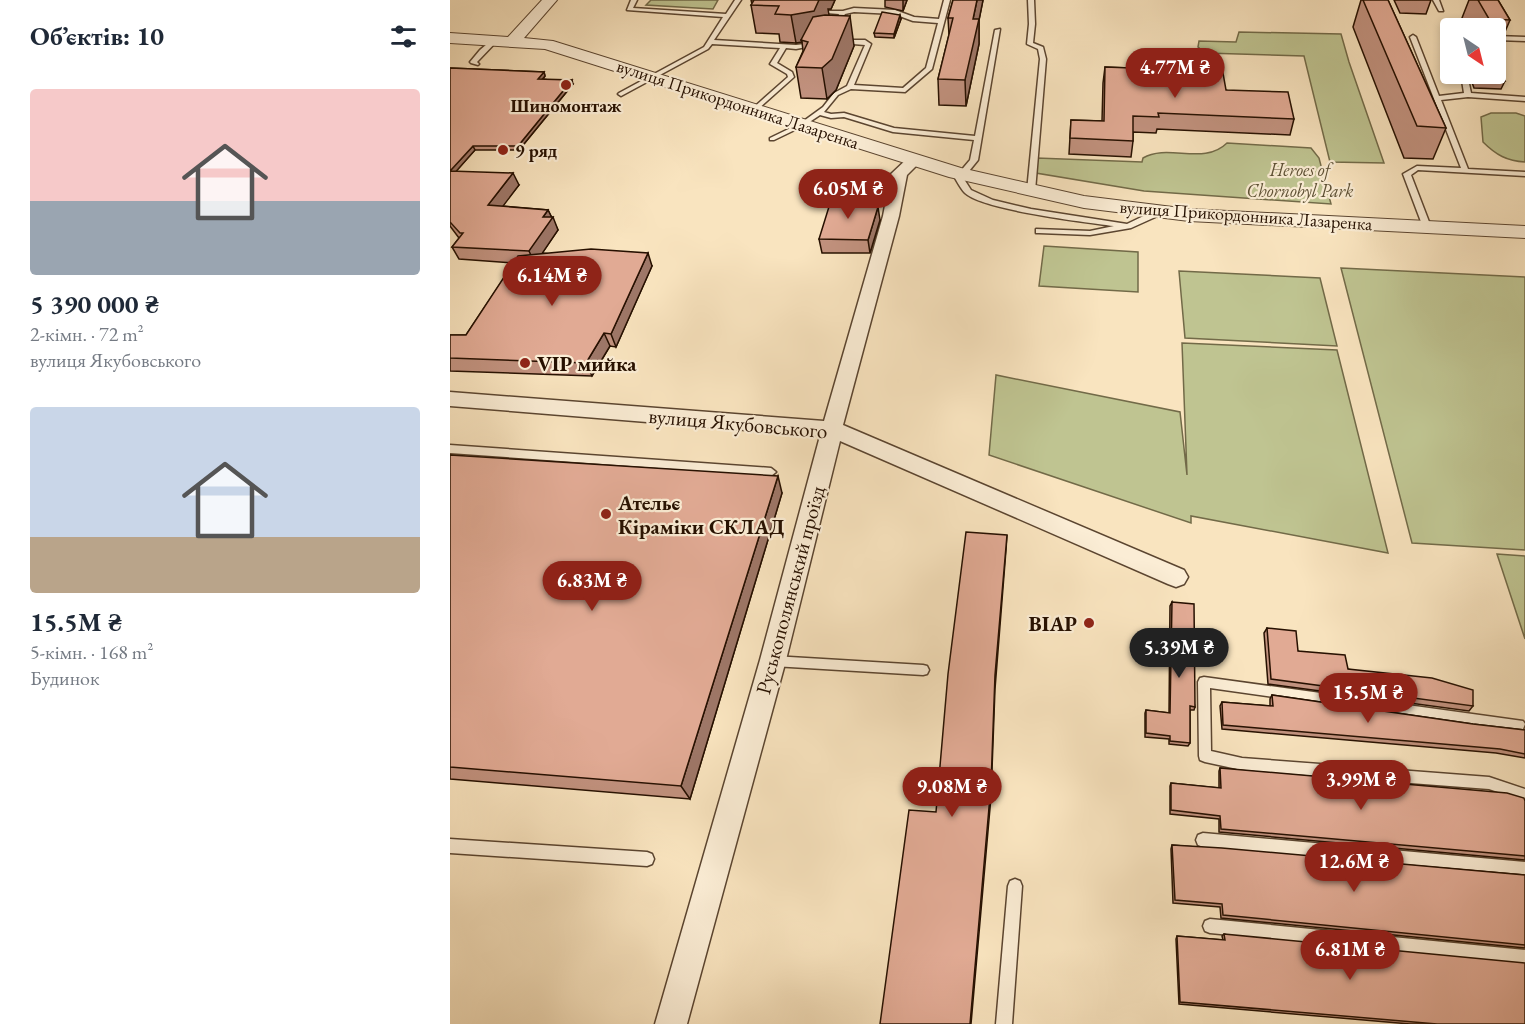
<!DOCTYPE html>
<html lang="uk">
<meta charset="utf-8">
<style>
:root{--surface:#fff;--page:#f2f2f3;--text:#1f2937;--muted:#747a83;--accent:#8f2418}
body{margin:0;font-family:"EB Garamond",serif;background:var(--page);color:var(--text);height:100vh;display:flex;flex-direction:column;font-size:22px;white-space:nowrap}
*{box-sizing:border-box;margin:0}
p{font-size:20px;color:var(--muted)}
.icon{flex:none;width:33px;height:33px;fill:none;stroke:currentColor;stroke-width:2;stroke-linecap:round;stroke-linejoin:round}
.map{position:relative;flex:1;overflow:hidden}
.details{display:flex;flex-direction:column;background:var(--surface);width:450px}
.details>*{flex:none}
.needle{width:39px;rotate:145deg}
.controls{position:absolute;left:990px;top:18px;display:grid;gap:12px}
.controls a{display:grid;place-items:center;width:66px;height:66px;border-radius:6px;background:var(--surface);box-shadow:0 3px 9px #0003;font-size:30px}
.price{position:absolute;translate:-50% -51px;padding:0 14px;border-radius:21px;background:var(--accent);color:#fff;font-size:20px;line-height:39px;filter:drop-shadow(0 2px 3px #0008)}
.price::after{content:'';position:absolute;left:50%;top:36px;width:18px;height:14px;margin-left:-9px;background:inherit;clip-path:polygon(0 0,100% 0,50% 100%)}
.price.on{background:#222;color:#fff}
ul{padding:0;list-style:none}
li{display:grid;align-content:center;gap:12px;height:318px;padding:0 30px}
li span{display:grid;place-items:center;height:186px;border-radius:6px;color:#555}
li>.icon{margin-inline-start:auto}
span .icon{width:108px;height:108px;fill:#fffc;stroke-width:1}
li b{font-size:26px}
h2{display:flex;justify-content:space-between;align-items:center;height:72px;padding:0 30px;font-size:26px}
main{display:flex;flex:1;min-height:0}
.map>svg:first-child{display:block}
</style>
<main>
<section class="details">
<h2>Об’єктів: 10<svg class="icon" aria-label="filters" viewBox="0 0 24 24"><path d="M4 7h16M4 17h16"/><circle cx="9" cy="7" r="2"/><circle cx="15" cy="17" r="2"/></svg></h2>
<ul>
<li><span style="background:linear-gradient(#f6c9c9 60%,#9aa5b1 0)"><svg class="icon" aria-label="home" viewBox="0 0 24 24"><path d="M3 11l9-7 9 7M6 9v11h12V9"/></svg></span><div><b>5 390 000 ₴</b><p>2-кімн. · 72 m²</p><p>вулиця Якубовського</p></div></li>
<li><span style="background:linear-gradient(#c9d6e8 70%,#b9a48a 0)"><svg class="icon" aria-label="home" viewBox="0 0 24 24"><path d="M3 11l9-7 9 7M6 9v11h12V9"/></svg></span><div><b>15.5M ₴</b><p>5-кімн. · 168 m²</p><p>Будинок</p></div></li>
</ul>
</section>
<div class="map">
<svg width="1075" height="1024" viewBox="0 0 1075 1024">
<rect width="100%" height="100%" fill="#f9e4bf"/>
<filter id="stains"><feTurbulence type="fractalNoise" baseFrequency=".00333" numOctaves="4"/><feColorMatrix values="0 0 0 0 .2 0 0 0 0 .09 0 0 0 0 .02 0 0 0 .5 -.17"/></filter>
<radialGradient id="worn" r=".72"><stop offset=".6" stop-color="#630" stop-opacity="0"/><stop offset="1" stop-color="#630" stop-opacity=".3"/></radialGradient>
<path fill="#bfc491" stroke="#726a48" stroke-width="1.5" d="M 201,0 L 268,0 L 263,9 L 196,5 Z
M 789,32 L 891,34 L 899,62 L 934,163 L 880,162 L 854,56 L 755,53 L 748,47 L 749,41 L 786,42 Z
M 1041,113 L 1066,113 L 1075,116 L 1075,162 C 1057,161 1046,155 1033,142 L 1031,117 Z
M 777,143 L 861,148 L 869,158 L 881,204 L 694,191 L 586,173 L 587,158 L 692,162 L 693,158 C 718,143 754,166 777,143 Z
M 594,246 L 688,252 L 688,292 L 589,286 Z
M 891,268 L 1075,277 L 1075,550 L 962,543 Z
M 729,271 L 870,278 L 887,346 L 735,338 Z
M 732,343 L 887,350 L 938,553 L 741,516 L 741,523 L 539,455 L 546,375 L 730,412 L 737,475 Z
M 1047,554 L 1075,556 L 1075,639 Z"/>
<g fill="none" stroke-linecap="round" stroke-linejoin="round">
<g stroke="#5b4530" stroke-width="3">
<path id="service" d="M 181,0 L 187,0 L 183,8 L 276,14 L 285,0 L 291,0 L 264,40 L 346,45 L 364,43 L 367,45 L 346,49 L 336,48 L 327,63 L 342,72 L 344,77 L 307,110 L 302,109 L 338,77 L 337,74 L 320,64 L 330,48 L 262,44 L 258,49 L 171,96 L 168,94 L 169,93 L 254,47 L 273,17 L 177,10 Z
M 494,0 L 500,0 L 482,69 L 455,92 L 401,89 L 388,95 L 374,112 L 381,114 L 394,113 L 444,128 L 525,136 L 545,30 L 550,29 L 528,160 L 515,176 L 512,176 L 521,190 L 543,200 L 581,209 L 677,224 L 706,210 L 712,210 L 712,214 L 681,228 L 640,235 L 589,233 L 586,233 L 586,229 L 640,231 L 664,226 C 635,222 533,210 515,193 C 510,188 506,179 502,173 L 506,171 L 509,173 L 520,160 L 524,140 L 443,132 L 394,117 L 381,118 L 370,115 L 355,125 L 324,140 L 320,140 L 320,138 L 351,123 L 373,107 L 384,93 L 397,86 L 415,45 L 391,43 L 388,41 L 389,40 L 415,40 L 421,44 L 404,85 L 453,88 L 476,68 L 488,23 L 463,21 L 444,14 L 404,12 L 395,14 L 390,21 L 387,19 L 389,14 L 377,13 L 377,11 L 393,11 L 404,8 L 445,10 L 464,17 L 489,19 Z
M 578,0 L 584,0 L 585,24 L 583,43 L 593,47 L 596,59 L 585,191 L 581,193 L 577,191 L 590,59 L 588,49 L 577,44 L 579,24 Z
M 983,0 L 989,0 L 993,11 L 989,11 Z
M 963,35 L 966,37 L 989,96 L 1014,93 L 1011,74 L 1017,74 L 1021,93 L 1075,97 L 1075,101 L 1018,97 L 991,100 L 1018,169 L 1075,172 L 1075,176 L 968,170 L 961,175 L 981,227 L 977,229 L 973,227 L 953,174 L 967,166 L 1011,168 L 960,37 Z
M 1046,36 L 1075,37 L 1075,41 L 1046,40 Z
M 43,39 L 48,40 L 27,62 L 29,64 L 28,65 L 21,63 L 20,62 L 30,50 Z
M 0,445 L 321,468 L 326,472 L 321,476 L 0,453 Z
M 323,656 L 473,665 L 477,666 L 479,670 L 477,674 L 473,675 L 323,666 L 319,665 L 317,661 L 319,657 Z
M 754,677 L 1073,721 L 1075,724 L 1073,729 L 1069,731 L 760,688 L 761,751 L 792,758 L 1039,777 L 1075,789 L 1075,801 L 1039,789 L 792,770 L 755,762 L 750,760 L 749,756 L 748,682 L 750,678 Z
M 753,833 L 1075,862 L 1075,876 L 753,847 L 748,845 L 746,840 L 748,835 Z
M 0,839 L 197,852 L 202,854 L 204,859 L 202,864 L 197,866 L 0,853 Z
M 565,879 L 570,881 L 572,886 L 562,1024 L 546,1024 L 558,886 L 560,881 Z
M 760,919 L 1075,950 L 1075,964 L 760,933 L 755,931 L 753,926 L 755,921 Z"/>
</g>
<g stroke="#5b4530" stroke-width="3">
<path id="minor" d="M 464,155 L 472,160 L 457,175 L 449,216 L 393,425 L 734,570 L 738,577 L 734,584 L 726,587 L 718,584 L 390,441 L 336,660 L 237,1024 L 205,1024 L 310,660 L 370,436 L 0,406 L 0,392 L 374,421 L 433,216 L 441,174 L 459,157 Z"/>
</g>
<g stroke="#5b4530" stroke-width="2">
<path id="tertiary" d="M 92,0 L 107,0 L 74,38 L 103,41 L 511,168 L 634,196 L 739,209 L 1075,226 L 1075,238 L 739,221 L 634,208 L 499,177 L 95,49 L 0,43 L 0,33 L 58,37 Z"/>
</g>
<use href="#service" fill="#fbedd5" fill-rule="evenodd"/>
<use href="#minor" fill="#fbedd5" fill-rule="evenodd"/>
<use href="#tertiary" fill="#fbedd5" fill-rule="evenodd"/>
</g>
<path fill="#c2927f" stroke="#261000" stroke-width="1.5" d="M 301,0 L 385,0 L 381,9 L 378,9 L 378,15 L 404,46 L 386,90 L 377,99 L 351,98 L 346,67 L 353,51 L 352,42 L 346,43 L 330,42 L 329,34 L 306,33 L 301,5 L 302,4 Z
M 435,0 L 457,0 L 453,11 L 435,7 Z
M 503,0 L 533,0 L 529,20 L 529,44 L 516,106 L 489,105 L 488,79 L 499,35 L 498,18 Z
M 911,0 L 938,0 L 996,128 L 983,159 L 954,158 L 903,27 Z
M 944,0 L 981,0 L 976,14 L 950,13 Z
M 1019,0 L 1048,0 L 1060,20 L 1048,48 L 1046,48 L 1046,28 L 1017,28 L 1012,18 Z
M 451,19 L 444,38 L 425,37 L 424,33 Z
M 733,60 L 776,90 L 844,119 L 840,135 L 707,129 L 706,133 L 683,132 L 683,141 L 681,157 L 619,154 L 621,120 L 652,121 L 653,83 L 655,67 L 732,70 Z
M 0,68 L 94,72 L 95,76 L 93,79 L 123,84 L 69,150 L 25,150 L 6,171 L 69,185 L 52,206 L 98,210 L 108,230 L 92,253 L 202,266 L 166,347 L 160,346 L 142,376 L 0,371 L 0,335 L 16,335 L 64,263 L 9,259 L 2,247 L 9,238 L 0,226 Z
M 1019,74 L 1046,74 L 1055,81 L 1051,89 L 1024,88 Z
M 415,198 L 415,205 L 430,220 L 420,253 L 372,253 L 369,239 Z
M 0,455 L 332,493 L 240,799 L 0,779 Z
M 722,602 L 745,707 L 744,710 L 740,710 L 740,743 L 738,746 L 719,744 L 719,739 L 695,737 L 695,713 L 696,710 L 719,713 L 720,606 Z
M 817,628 L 848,651 L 898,669 L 1023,706 L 1019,711 L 818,684 L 814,633 Z
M 822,695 L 1023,724 L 1075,730 L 1075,758 L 1046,753 L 772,729 L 770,706 L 772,702 L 820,706 L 820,699 Z
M 770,768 L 1075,801 L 1075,860 L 769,832 L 769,819 L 720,814 L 720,786 L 721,783 L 769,788 L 769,771 Z
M 722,845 L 1075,875 L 1075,948 L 771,918 L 770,907 L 723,903 L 721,849 Z
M 774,934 L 1075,1024 L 960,1024 L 729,1004 L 726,939 L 727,936 L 773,940 L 772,936 Z"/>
<path fill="#9e7768" stroke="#261000" stroke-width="1.5" d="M 369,0 L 385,0 L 381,9 L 378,9 L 379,15 L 351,40 L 352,42 L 346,43 L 341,15 Z
M 453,0 L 457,0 L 453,11 Z
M 527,0 L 533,0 L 529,20 L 529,44 L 516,106 L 515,80 L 523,19 Z
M 450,15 L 451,19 L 444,38 L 444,34 Z
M 400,16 L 404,46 L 386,90 L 377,99 L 372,68 Z
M 94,72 L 95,76 L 89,83 L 88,79 Z
M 122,80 L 123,84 L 69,150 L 68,146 Z
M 23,146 L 25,150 L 2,176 L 0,171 Z
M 63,173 L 69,185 L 44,218 L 38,205 Z
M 428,207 L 430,220 L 420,253 L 418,240 Z
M 98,210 L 102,218 L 103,217 L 108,230 L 85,264 L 79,251 L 93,217 Z
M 198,253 L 202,266 L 166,347 L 161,334 Z
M 154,333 L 160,346 L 142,376 L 136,363 Z
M 328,476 L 332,493 L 240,799 L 231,786 Z
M 557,535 L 556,550 L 545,689 L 541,797 L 521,1024 L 520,1024 L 545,675 Z"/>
<path fill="#e1aa94" stroke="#261000" stroke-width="1.5" d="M 304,0 L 369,0 L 364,11 L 341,15 L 325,14 L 329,6 L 301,5 Z
M 503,0 L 527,0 L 523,19 L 529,19 L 515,80 L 488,79 L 503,18 L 498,18 Z
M 913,0 L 938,0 L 996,128 L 967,126 Z
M 1028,0 L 1048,0 L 1060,20 L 1039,19 Z
M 432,12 L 450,15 L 444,34 L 424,33 Z
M 375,15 L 400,16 L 382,59 L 372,68 L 346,67 L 358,42 L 351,40 L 363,17 Z
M 733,60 L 771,62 L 776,90 L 838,92 L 844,119 L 708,113 L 709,117 L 683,116 L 683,141 L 620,138 L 621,120 L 654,121 L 655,67 L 735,70 Z
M 1046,65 L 1055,81 L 1027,80 L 1025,74 L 1046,74 Z
M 0,68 L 94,72 L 88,79 L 122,80 L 68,146 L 23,146 L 0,171 Z
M 0,171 L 63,173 L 38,205 L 98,210 L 93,217 L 103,217 L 79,251 L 2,247 L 13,233 L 10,233 L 0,222 Z
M 382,197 L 415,198 L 413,205 L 428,207 L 418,240 L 369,239 Z
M 141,249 L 198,253 L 161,334 L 154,333 L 136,363 L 0,358 L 0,335 L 16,335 L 68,256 Z
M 0,455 L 328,476 L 231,786 L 0,767 Z
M 516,532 L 557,535 L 545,675 L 541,785 L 520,1024 L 430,1024 L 459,810 L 486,812 L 498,674 Z
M 722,602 L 744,604 L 745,707 L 740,706 L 740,743 L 720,741 L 720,736 L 696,733 L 696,710 L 720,713 Z
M 817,628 L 846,631 L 848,651 L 895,655 L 898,669 L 982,678 L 1023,690 L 1023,706 L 821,679 Z
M 822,695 L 1023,724 L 1075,730 L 1075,754 L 1050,749 L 773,725 L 772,702 L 823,706 Z
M 770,768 L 1057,793 L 1074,798 L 1075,801 L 1075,856 L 771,829 L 770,816 L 721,810 L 721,783 L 771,788 Z
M 722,845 L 772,848 L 1075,875 L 1075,945 L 773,915 L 772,904 L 725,900 Z
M 774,934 L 1075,963 L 1075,1024 L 987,1024 L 730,1002 L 727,936 L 775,940 Z"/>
<g fill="#8f2418" stroke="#fbedd5" stroke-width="2">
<circle cx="116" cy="85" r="6"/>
<circle cx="53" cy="150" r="6"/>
<circle cx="75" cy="363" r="6"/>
<circle cx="156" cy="514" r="6"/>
<circle cx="639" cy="623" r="6"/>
</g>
<g text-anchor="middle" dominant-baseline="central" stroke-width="4.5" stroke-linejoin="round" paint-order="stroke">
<g font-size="18" fill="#261000" stroke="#fbedd5">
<text transform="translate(288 104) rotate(18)">вулиця Прикордонника Лазаренка</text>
<text transform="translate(796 215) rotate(4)">вулиця Прикордонника Лазаренка</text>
</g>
<g font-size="18" font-weight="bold" fill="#261000" stroke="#fbedd5">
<text x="116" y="105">Шиномонтаж</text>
<text x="65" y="150" text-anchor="start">9 ряд</text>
</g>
<g font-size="18" font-style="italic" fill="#5c4f33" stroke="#fbedd5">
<text x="850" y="169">Heroes of<tspan x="850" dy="21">Chornobyl Park</tspan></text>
</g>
<g font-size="21" font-weight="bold" fill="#261000" stroke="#fbedd5" text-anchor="start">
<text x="87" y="363">VIP мийка</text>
<text x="168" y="502">Ательє<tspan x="168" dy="24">Кіраміки СКЛАД</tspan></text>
<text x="627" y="623" text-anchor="end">ВІАР</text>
</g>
<g font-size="21" fill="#261000" stroke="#fbedd5">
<text transform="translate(288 423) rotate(5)">вулиця Якубовського</text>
<text transform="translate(340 590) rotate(-75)">Руськополянський проїзд</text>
</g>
</g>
<rect width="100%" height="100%" filter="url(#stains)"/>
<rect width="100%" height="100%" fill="url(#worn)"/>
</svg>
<div class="controls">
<a><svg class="needle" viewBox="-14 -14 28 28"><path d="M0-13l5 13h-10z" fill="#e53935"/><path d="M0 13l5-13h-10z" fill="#747a83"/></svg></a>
</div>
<b class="price" style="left:725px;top:99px">4.77M ₴</b>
<b class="price" style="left:398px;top:220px">6.05M ₴</b>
<b class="price" style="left:102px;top:307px">6.14M ₴</b>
<b class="price" style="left:142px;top:612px">6.83M ₴</b>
<b class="price on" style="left:729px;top:679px">5.39M ₴</b>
<b class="price" style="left:918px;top:724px">15.5M ₴</b>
<b class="price" style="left:911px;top:811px">3.99M ₴</b>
<b class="price" style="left:502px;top:818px">9.08M ₴</b>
<b class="price" style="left:904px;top:893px">12.6M ₴</b>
<b class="price" style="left:900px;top:981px">6.81M ₴</b>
</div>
</main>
